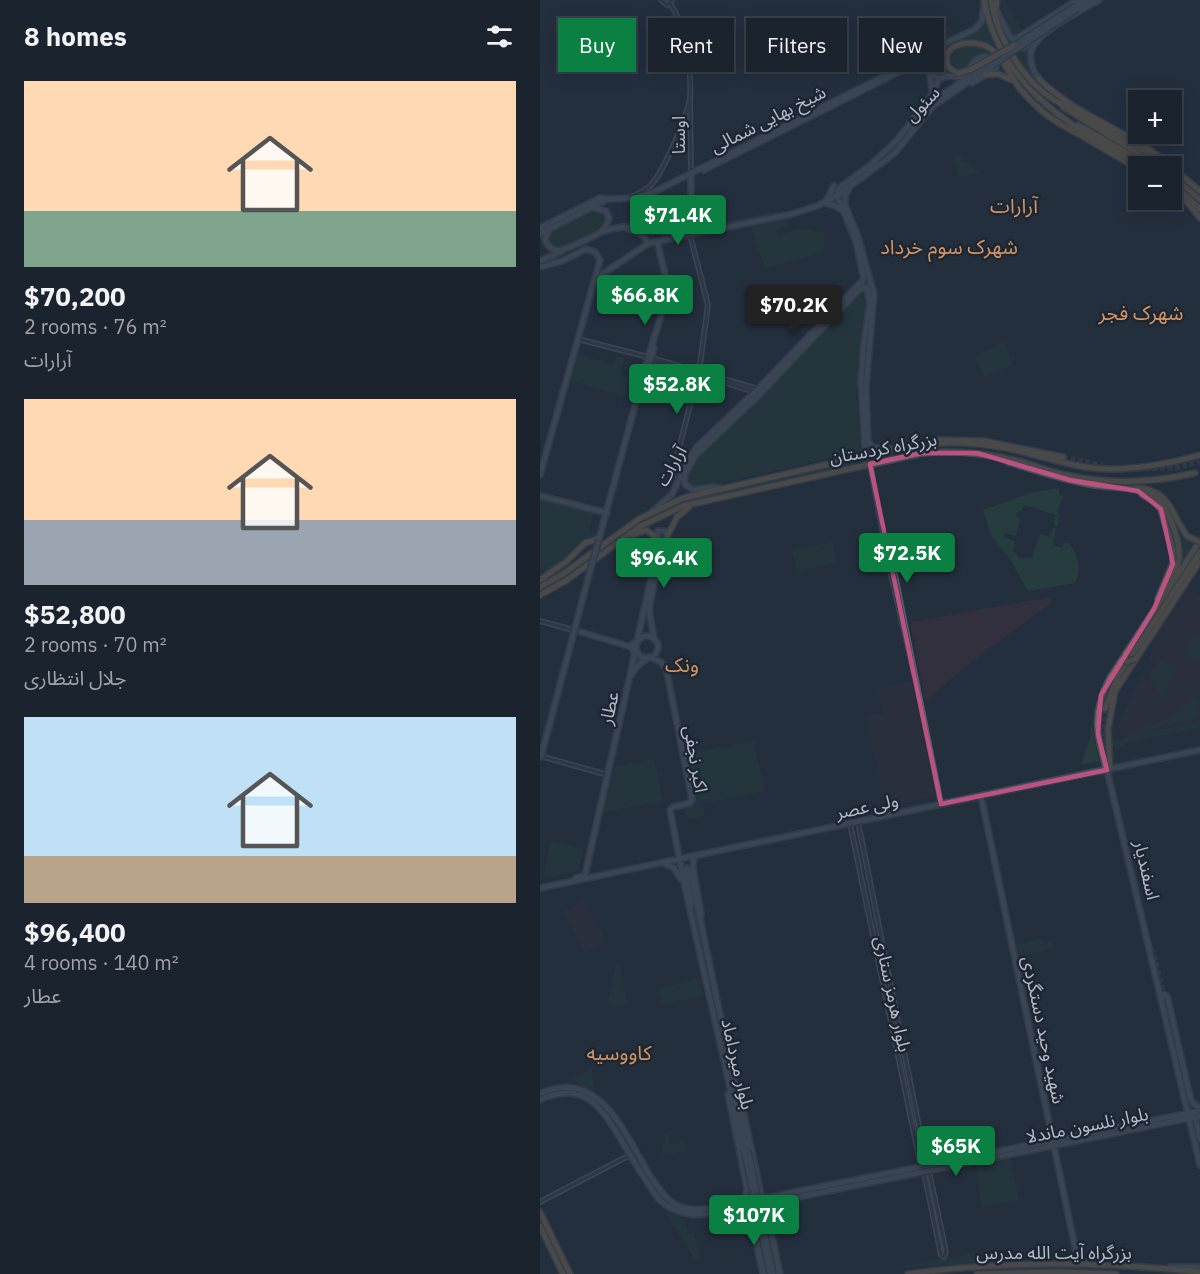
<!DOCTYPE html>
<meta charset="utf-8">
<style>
:root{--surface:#1b232e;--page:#282f3a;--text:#f1f3f6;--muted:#a0a4aa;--line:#39404a;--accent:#0b8043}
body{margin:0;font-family:"IBM Plex Sans","Noto Sans Arabic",sans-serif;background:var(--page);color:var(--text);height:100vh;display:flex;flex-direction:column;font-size:22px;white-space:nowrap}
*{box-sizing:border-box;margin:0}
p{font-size:20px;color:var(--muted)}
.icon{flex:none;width:33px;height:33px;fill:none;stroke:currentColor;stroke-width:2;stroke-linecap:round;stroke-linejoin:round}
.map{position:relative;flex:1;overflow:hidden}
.drawer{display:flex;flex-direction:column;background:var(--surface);width:540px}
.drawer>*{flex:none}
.banner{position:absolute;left:18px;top:18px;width:552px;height:54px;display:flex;gap:12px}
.buttons{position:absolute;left:588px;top:90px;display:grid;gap:12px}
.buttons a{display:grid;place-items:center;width:54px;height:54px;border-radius:0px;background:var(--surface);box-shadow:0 3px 15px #0003,0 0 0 2px var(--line);font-size:30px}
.price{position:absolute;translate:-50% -51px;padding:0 14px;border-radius:6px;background:var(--accent);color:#fff;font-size:20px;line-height:39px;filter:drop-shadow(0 2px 3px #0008)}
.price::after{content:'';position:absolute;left:50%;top:36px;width:18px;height:14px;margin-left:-9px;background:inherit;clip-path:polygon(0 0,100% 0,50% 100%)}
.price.current{background:#222;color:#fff}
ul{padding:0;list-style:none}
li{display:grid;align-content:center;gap:12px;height:318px;padding:0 24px}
li span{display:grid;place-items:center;height:186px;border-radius:0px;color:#555}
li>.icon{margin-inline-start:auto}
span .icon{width:108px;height:108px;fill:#fffc;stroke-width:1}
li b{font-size:26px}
h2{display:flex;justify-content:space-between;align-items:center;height:72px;padding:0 24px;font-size:26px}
.pill{padding:0 21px;border-radius:0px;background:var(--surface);box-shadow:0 3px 15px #0003,0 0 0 2px var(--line);font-size:21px;line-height:54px}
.pill.current{background:var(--accent);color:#fff}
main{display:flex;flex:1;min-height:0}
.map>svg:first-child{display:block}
</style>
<main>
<section class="drawer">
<h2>8 homes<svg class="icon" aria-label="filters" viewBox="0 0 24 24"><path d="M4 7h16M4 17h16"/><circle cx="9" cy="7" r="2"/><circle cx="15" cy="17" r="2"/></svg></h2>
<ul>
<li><span style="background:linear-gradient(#ffd9b3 70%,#7fa58c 0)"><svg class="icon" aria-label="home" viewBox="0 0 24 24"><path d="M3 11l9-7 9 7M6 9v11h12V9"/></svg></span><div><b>$70,200</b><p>2 rooms · 76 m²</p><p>آرارات</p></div></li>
<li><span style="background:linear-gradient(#ffd9b3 65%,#9aa5b1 0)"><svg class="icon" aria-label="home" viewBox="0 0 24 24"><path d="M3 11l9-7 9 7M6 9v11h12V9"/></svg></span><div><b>$52,800</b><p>2 rooms · 70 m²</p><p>جلال انتظاری</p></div></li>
<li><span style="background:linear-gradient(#bfe0f5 75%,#b9a48a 0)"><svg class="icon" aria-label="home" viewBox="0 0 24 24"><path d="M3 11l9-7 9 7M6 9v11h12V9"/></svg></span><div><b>$96,400</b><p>4 rooms · 140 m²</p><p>عطار</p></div></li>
</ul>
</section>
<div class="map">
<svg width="660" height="1274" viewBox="0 0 660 1274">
<rect width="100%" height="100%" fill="#242f3e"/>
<path fill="#32303f" d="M 643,589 L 660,595 L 660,727 L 584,744 L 582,732 L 578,725 L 601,676 L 608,677 L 615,662 L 609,660 L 613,647 L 611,644 L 613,636 Z
M 510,597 L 512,603 L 447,649 L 385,701 L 370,622 Z
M 372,681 L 395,796 L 346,806 L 327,717 L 344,713 L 338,688 Z
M 44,901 L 66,942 L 45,953 L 23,912 Z"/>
<path fill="#263c3f" d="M 461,0 L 465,0 L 482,30 L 481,33 L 473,38 L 467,26 Z
M 444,11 C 456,45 470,71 494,98 L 493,100 L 451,48 L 424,42 L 404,58 C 405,69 412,73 422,76 L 404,74 L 399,77 L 394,74 L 397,53 L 394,47 L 402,51 L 437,29 Z
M 410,25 L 412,40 L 401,45 L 390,41 L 388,29 Z
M 463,27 L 471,42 L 480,50 L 493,45 L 490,66 L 521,100 C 498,82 468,58 463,27 Z
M 360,34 L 362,40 L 382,36 L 383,41 L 376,49 L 374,58 L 346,72 L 344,71 L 342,61 L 354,59 L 351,36 Z
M 439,44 L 454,53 C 442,57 432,57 426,70 C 418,73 414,69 408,64 L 409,53 L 416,47 Z
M 418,155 L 439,173 L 419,177 L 413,157 Z
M 57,209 L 64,212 L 66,217 L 61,228 L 25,247 L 18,248 L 12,246 L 8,237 L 13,230 Z
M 238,211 L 239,215 L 161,231 L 161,226 Z
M 245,220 L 248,225 L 236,229 L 238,235 L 262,228 L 285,233 L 283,253 L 225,268 L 211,227 Z
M 320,293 L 325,295 L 327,301 L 322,332 L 316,396 L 321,443 L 318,452 L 159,488 C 151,486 148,484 146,476 L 157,456 Z
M 464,342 L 472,365 L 444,377 L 435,356 Z
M 37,354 L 73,365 L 76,356 L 84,358 L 80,375 L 89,379 L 85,396 L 30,381 Z
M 327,459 C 281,475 232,481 184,493 C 170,496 154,499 140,504 C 88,524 48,565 0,592 L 0,589 L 84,532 L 137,502 Z
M 519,488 L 519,494 L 523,496 L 517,514 L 520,515 L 517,526 L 514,525 L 516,515 L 485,505 L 481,512 L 478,511 L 476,516 L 480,518 L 476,536 L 465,533 L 463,537 L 475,541 L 473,551 L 477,554 L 477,556 L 485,559 L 486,557 L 492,558 L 500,534 L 509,537 L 513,528 L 516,529 L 513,545 L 522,548 L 524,543 L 529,543 C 538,554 542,570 535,583 L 488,591 L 469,558 L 451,535 L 443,510 L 493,492 Z
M 0,499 L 53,513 L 49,531 L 55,533 L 55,536 L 48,539 L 27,559 L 8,572 L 0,569 Z
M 637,526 L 642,536 L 655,544 L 641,564 L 642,556 L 634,527 Z
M 292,542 L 296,563 L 257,571 L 252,550 Z
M 652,636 L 660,639 L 660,659 L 646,655 Z
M 619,661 L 633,667 L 623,700 L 615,685 L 611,685 L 611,678 Z
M 657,696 L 660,718 L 596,731 L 629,718 Z
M 551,721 L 559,762 L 541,765 L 551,735 Z
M 660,721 L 660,727 L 585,743 L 586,749 L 581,747 L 577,751 L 571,745 L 573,739 L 579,738 L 580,740 L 583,740 L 583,737 Z
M 213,741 L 224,788 L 222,792 L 163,803 L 165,816 L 149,819 L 148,814 L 145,814 L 145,807 L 156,805 L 145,755 Z
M 114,759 L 123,801 L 63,812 L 75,767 Z
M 316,831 L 363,1058 L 361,1058 L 314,832 Z
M 11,841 L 44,849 L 38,871 L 3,878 Z
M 499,940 L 503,940 L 504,943 L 512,941 L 514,948 L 478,956 L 475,945 Z
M 78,964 L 80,966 L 86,1001 L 84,1005 L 71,1007 L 68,1003 L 76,965 Z
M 160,979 L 163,996 L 123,1004 L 119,988 Z
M 364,1061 L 384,1158 L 381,1159 L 362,1062 Z
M 51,1069 L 55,1091 L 39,1085 L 33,1079 Z
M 129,1134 L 130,1144 L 145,1142 L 147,1151 L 123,1155 L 122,1145 L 126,1144 L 124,1135 Z
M 470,1158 L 479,1200 L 442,1207 L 435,1164 Z
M 124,1209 L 144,1219 L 148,1233 L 154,1232 L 159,1256 L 156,1261 Z
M 436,1253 L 438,1263 L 354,1268 C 382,1263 409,1257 436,1253 Z"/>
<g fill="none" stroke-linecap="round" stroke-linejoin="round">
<path stroke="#3a4453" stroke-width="5" stroke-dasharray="5 2.5" stroke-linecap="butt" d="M 523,457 L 566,466
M 605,469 L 636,468 L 660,462
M 565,709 L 564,719 L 566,760
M 611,949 L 614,954 L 632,1026
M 640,1069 L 660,1152"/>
<g stroke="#565f6c" stroke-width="6">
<path id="minor" d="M 121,0 L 127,5 L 132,0
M 150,99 L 151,173
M 91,197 C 98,194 105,191 111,185 C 123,172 148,116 150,97 C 152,76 144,20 130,4
M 150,235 L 168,305 L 159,371
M 38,339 L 108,357 L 218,389
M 109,360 L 215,392
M 330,464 L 349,566 L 374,674
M 138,481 L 136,460 L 158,374
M 350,561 L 353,565 L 401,804
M 0,621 L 33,630
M 0,756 L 68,775
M 318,822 L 387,1166
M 310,824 L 381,1167
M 384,1172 L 401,1255 L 404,1257 L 406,1252 L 389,1171
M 0,1202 L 90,1155"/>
</g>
<g stroke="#414a57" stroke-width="8">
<path id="major" d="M 535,6 L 544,0
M 456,9 L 470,37 L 474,40 L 537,0
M 537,9 L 552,0
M 390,45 L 395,53 L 392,66 L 393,75 L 399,79
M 478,46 L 484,48 L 499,37
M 499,79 C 493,71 489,62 491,52 C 496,32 542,10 559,0
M 392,90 L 389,70 L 382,64 L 379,57 L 380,48 L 388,41 L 400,46 L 435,29 L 442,21 L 444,3
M 372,125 L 392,102 L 451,61
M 328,168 L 357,140 L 390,98 L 399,79 L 407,76 L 420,77 C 432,70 433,52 452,58 L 456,64 L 456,68 L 432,83
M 164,170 L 371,66 L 382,64
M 309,189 L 305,196 L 305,205 L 318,237 L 334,294 L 326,386 L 328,441 L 333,448 L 348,448
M 297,195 L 299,188 L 329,166
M 287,199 L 294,186
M 285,203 L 293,205 L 304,211
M 84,227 L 103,236 L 109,243
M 106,227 C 94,215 99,206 110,195
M 0,228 L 60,198 L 66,199
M 10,228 L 5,239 C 12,260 32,246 45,240 C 51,237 58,235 62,231 C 66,227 68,223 69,218 L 66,211 L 51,207
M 109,230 L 136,234 L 151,230 L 151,173
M 62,232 C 79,226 95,224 112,232
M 0,234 L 68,199 L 95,198 L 112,193 L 372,62 L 379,55
M 0,261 L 22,251
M 0,267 L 22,261 L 46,249 L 55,252 L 60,260 L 0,475
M 55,279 L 109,243 L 252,214 L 277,206 L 301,193 L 355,153 L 392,107 L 453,65
M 105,380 L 114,348
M 181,488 L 172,487 L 153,490 L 145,484 L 144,476 L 156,455 L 219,395 L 319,290 L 327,287 L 330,303 L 324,342 L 321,381 L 325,449 L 324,452 L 318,456
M 0,496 L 67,513
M 113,511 L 132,494 L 150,457 L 157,447 L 215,392 L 324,279 L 316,242 L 297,195
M 59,539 L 108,357 L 129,291 L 117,241
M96 647a11 11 0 1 1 22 0a11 11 0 1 1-22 0Z
M 90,646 L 97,641 L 118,547 L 118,531 L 125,531 L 127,537 L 122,549 L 111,599 L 109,610 L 114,639
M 90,677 L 96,667 L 109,657 L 121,662 L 126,668 L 152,799 L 150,803 L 133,807 L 130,810 L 145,887 L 204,1150
M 1,757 L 50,571
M 567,770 L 660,1165
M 441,796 L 536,1252 L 538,1258 L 547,1264
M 154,856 L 153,868 L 161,914
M 124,863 L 134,868 L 141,879
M 36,878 L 45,875 L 95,653 L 91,647 L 41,632
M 0,888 L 660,750
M 152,904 L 145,870 L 147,868 L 150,870 L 208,1150
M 622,997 L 623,994 L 627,996 L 651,1101 L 660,1109
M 0,1094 C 59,1066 84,1133 109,1174 C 117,1186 126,1201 140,1207 C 157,1213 178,1207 195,1204 L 660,1111
M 188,1094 L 207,1188 L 205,1197 L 198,1203
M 200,1096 L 222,1199
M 0,1100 C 45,1079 62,1108 83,1143 C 94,1162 105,1180 118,1198 C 141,1222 170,1214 199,1209 L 660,1116
M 655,1117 L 660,1139
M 213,1205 L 213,1228 L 223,1274
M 199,1209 C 221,1219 222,1253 227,1274
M 227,1211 L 240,1274
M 219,1225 L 215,1216 L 216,1212 L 222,1210 L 224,1213 L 237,1274
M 630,1267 L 660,1267"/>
</g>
<g stroke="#434c59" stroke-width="8">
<path id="highway" d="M 444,0 C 461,89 530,125 601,166
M 451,0 C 459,44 488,91 530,108 L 630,166
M 456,9 L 457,0
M 419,73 C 413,71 408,69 407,62 C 403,42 434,40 446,46 C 461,53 470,76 480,89 C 487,97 495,105 503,112 C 515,122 529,129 542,136 C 561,147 580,158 598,169
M 445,75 L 459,74 L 471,80
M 499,79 C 538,118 596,133 636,170
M 523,107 L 618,166
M 538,125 L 610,166
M 634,169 L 660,191
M 632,175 L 660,200
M 632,182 L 660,209
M 632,188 L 647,202 L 660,218
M 395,440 L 444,441 L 523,457
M 464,459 L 469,462 C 495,470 522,479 549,484 C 569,488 590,486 609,493 C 627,500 640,539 639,558 C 638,569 632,578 628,588
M 595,488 C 619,488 629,501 638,522
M 602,494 L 614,501 L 621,509 L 633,549 L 633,564 L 618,599
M 93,535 L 106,530 L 117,538
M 127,537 L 137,517 L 149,507
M 0,580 L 27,561 L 45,543 L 59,539
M 0,587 L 23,574 L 99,519 L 143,498 L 366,446 C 399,441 434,442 466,448 C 500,455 535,469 569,469 C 599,469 632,463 660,455
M 0,595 L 27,580 L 99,527 L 143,506 L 381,453 C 414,450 446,453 478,461 C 494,465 510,472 526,475 C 570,485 612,483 655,473
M 565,709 L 578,676 L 660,552
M 570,769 L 568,729 L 575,691 L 660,561
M 567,770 C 556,732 552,714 570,678 L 660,541
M 0,1212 L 30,1274
M 0,1226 L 23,1274
M 368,1274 C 465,1260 563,1262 660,1272
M 437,1274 L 518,1272 L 576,1274"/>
</g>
<use href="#minor" stroke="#38414e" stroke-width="3"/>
<use href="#major" stroke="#56606e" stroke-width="4.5"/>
<use href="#highway" stroke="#746855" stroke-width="5"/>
<g stroke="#414a57" stroke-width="8" stroke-linecap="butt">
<path id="major-bridge" d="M 472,47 L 535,6
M 453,65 L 537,9
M 50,571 L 59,539
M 204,1150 L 230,1274
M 208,1150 L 233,1274"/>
</g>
<g stroke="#434c59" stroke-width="8" stroke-linecap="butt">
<path id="highway-bridge" d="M 419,73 L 432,69 L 473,46
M 638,522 L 647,536 L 660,542
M 586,653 L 585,659 L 587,662 L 595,659"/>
</g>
<use href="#major-bridge" stroke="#56606e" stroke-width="4.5"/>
<use href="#highway-bridge" stroke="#746855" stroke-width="5"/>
</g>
<path d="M0 0H660V1274H0ZM 381,453 L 437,453 L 530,480 L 598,491 L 621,509 L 633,564 L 614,609 L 561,695 L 558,734 L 567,770 L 401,804 L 330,464 Z" fill="#242f3e" fill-opacity=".55" fill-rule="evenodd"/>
<path fill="none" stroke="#bd5182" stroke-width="4.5" stroke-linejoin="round" d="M 381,453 L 437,453 L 530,480 L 598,491 L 621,509 L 633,564 L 614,609 L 561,695 L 558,734 L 567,770 L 401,804 L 330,464 Z"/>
<g text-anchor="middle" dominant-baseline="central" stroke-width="5" stroke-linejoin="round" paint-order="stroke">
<g font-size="18" fill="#b4bcc9" stroke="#1d2633">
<text transform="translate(382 104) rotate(-46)">سئول</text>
<text transform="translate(228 119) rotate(-27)">شیخ بهایی شمالی</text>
<text transform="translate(138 135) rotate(-90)">اوستا</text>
<text transform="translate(343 448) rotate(-10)">بزرگراه کردستان</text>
<text transform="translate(131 466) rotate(-60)">آرارات</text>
<text transform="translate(69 708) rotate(-77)">عطار</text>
<text transform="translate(156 759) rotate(80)">اکبر نجفی</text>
<text transform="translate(327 806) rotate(-12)">ولی عصر</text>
<text transform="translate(607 870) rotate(77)">اسفندیار</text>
<text transform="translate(353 994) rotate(78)">بلوار هرمز ستاری</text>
<text transform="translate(504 1030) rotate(78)">شهید وحید دستگردی</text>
<text transform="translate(198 1064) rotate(77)">بلوار میرداماد</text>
<text transform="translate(547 1125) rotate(-11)">بلوار نلسون ماندلا</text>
<text x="514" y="1252">بزرگراه آیت الله مدرس</text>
</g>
<g font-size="20" fill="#d59563" stroke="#1d2633">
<text x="474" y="205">آرارات</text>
<text x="409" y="246">شهرک سوم خرداد</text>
<text x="601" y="312">شهرک فجر</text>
<text x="142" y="664">ونک</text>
<text x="79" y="1052">کاووسیه</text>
</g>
</g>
</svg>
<div class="buttons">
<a>+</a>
<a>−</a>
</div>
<b class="price" style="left:138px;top:246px">$71.4K</b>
<b class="price" style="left:105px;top:326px">$66.8K</b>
<b class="price current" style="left:254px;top:336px">$70.2K</b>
<b class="price" style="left:137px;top:415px">$52.8K</b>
<b class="price" style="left:367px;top:584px">$72.5K</b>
<b class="price" style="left:124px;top:589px">$96.4K</b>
<b class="price" style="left:416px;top:1177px">$65K</b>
<b class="price" style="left:214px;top:1246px">$107K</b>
<div class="banner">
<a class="pill current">Buy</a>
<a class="pill">Rent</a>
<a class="pill">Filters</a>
<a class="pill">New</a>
</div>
</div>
</main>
